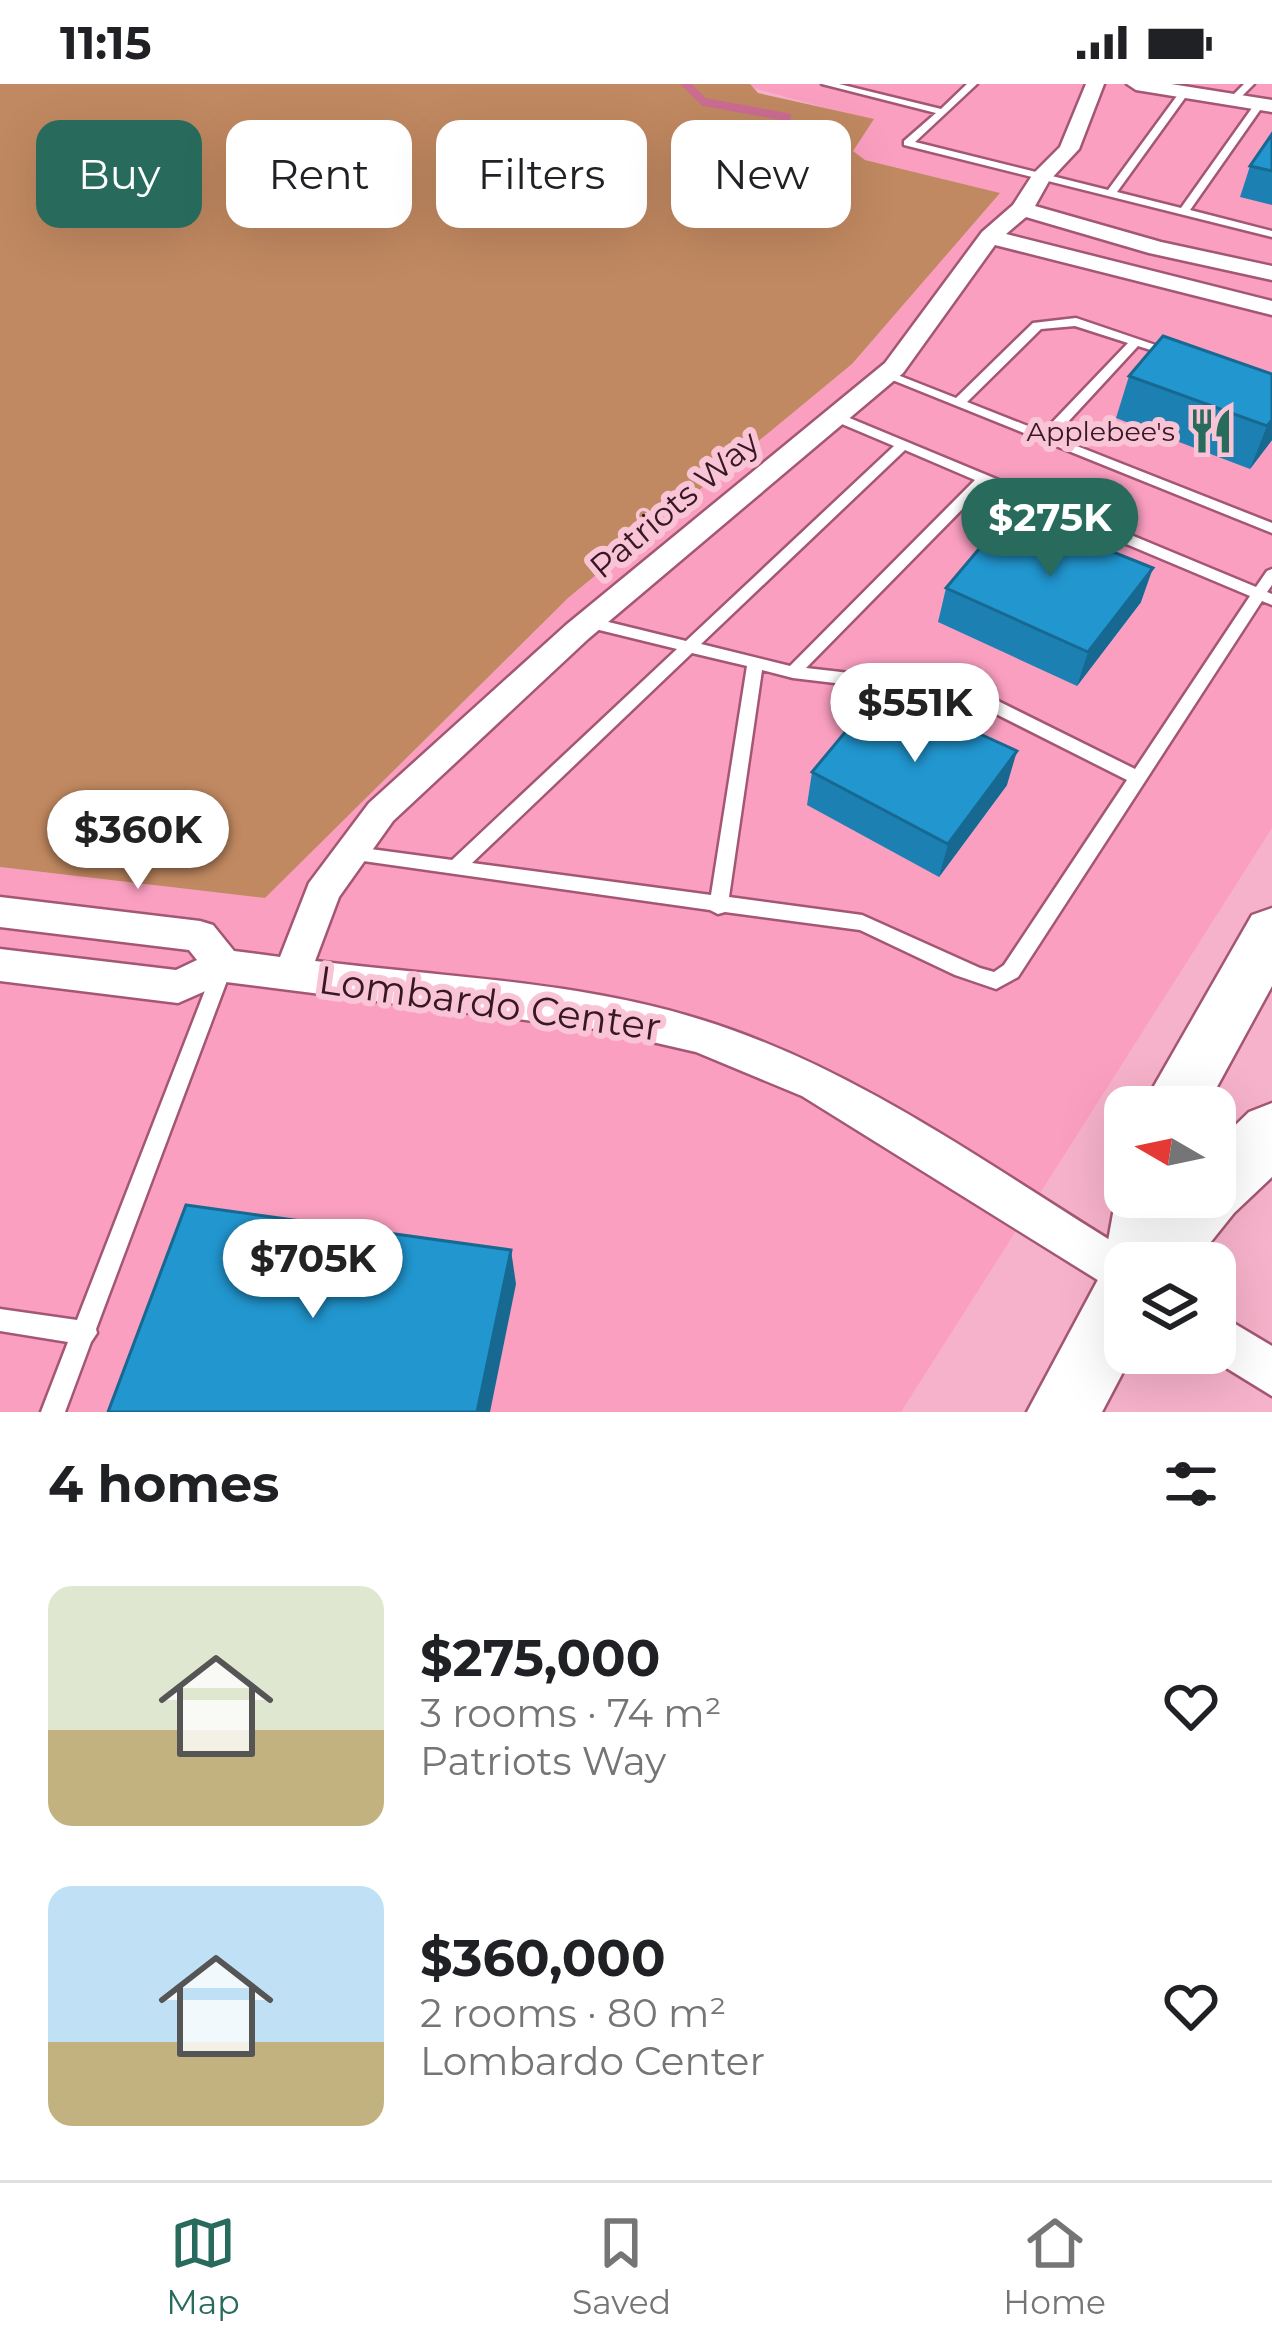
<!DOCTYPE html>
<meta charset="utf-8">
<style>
:root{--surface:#fff;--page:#f2f2f2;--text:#202124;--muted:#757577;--line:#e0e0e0;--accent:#286b5d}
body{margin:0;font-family:Montserrat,sans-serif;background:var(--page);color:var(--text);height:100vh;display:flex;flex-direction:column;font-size:45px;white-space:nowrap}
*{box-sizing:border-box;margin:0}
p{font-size:39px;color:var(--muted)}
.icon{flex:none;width:66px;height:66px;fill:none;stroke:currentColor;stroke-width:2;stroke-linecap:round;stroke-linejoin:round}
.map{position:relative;height:1328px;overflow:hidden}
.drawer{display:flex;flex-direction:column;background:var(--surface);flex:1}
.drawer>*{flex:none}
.top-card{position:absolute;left:36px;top:36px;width:1200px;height:108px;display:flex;gap:24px}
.needle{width:78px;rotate:279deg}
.controls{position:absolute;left:1104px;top:1002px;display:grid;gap:24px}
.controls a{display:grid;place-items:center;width:132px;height:132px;border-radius:24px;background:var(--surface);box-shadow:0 12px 48px #0002;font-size:60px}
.price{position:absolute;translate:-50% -102px;padding:0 27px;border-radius:42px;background:#fff;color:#222;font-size:39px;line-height:78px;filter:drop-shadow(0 3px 6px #0008)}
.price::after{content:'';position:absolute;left:50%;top:72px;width:36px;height:27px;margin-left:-18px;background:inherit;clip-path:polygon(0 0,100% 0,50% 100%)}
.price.current{background:var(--accent);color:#fff}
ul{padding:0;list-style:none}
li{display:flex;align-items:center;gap:36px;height:300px;padding:0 48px}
li span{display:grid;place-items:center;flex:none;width:336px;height:240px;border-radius:24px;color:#555}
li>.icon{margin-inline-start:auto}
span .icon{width:144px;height:144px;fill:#fffc;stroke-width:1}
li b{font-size:51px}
h2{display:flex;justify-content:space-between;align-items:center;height:144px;padding:0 48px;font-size:51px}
.pill{padding:0 42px;border-radius:24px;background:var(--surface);box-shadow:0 12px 48px #0002;font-size:42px;line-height:108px}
.pill.current{background:var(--accent);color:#fff}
.status{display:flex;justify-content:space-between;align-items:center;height:84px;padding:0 60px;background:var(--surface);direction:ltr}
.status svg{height:33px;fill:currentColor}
.tab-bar{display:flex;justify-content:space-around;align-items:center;height:168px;border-top:3px solid var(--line);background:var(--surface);font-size:33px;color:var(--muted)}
.tab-bar a{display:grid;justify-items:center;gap:6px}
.tab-bar .current{color:var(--accent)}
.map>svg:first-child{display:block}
</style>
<div class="status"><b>11:15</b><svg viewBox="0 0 49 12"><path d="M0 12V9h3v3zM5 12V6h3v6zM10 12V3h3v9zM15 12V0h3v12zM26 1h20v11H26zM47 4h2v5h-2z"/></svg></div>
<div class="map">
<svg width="1272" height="1328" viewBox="0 0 1272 1328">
<rect width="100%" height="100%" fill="#f6b2ca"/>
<path fill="#fb9fc1" d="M 738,0 L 1272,0 L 1272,744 L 901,1328 L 0,1328 L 0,783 L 265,814 L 568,514 L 852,280 L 999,109 L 833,68 L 856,32 Z"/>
<path fill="#c18961" d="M 0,0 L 750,0 L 758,9 L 874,35 L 853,67 L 865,76 L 1000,109 L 852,280 L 568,514 L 265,814 L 0,783 Z"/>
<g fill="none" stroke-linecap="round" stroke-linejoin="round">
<path stroke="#cc6c92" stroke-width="8" d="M 686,0 L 704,18 L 787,33"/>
<g stroke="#a35774" stroke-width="5">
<path id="lane" d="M 822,0 L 839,0 L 941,25 L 967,0 L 977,0 L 915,58 L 1108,106 L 1182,5 L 1188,5 L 1190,7 L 1117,108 L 1181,124 L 1257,17 L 1263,17 L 1265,19 L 1190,126 L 1272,147 L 1272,153 L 904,61 L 904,57 L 936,29 Z
M 1244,0 L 1254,0 L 1237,17 L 1231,17 L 1231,13 Z
M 1076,234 L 1179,269 L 1173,273 L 1138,262 L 1054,353 L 1272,439 L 1272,449 L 880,291 L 886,287 L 890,288 L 956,314 L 1033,239 ZM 1075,242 L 1128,259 L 1043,348 L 967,318 L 1041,245 Z
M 835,328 L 1256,503 L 1267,487 L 1272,485 L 1272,501 L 1267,508 L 1272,510 L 1272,521 L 1262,517 L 1018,893 L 996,905 L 955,891 L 860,846 L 725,828 L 718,830 L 710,826 L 342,774 L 339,769 L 342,764 L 348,762 L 452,776 L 677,565 L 583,542 L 580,538 L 583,534 L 588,533 L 686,557 L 894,362 L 830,335 L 829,332 ZM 905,366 L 975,396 L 790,582 L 701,560 ZM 986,401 L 1250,512 L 1135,685 L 992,614 L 902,595 L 806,584 ZM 692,569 L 747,582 L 711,811 L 472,779 ZM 762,586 L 793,594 L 902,607 L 982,623 L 1127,696 L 1004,881 L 994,888 L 980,884 L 862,831 L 729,813 Z
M 222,878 L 229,880 L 231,886 L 96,1245 L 97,1249 L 91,1258 L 65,1328 L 41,1328 L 68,1258 L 0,1247 L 0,1225 L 77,1236 L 213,886 L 215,880 Z"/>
</g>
<g stroke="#a35774" stroke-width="5">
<path id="street" d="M 1086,0 L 1104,0 L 1079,65 L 1049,97 L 1035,122 L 1161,158 L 1272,182 L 1272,196 L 1149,169 L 1026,133 L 1006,150 L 1272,217 L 1272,231 L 995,161 L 903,289 L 588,555 L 393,737 L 339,813 L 315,877 C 443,893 579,897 702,936 C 861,985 1000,1090 1141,1175 L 1142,1179 L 1125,1179 L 1125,1213 L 802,1012 L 696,968 L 596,945 L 226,898 L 178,919 L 0,897 L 0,865 L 176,886 L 197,876 L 189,866 L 0,843 L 0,813 L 200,837 L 213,841 L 234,867 L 280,873 L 309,799 L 369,719 L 566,541 L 885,279 L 982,148 L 1013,121 L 1033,90 L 1060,63 Z
M 1127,0 L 1171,0 L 1272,16 L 1272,28 L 1136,6 Z
M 1215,1228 L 1272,1262 L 1272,1312 L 1202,1269 L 1215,1269 Z"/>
</g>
<g stroke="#a35774" stroke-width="5">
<path id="primary" d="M 1272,824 L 1272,902 L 1206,1023 L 1142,1023 L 1252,831 Z
M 1272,1019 L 1272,1093 L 1234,1129 L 1194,1179 L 1125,1179 L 1125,1269 L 1133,1269 L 1102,1328 L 1027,1328 L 1101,1190 L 1107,1187 L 1104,1179 L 1116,1113 L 1125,1092 L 1125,1113 L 1215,1113 L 1215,1061 L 1249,1028 Z"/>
</g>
<use href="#lane" fill="#fff" fill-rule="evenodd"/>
<use href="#street" fill="#fff" fill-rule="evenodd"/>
<use href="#primary" fill="#fff" fill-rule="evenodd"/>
</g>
<path fill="#1c81b2" d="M 1272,50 L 1272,121 L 1240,113 L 1250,82 Z
M 1272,290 L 1272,356 L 1250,385 L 1116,334 L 1129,292 Z
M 946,504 L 1141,518 L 1077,602 L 938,538 Z
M 812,688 L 1007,701 L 939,793 L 807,721 Z"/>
<path fill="#176991" d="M 1272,336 L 1272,356 L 1250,385 L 1267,342 Z
M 1153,484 L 1141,518 L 1077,602 L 1088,568 Z
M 1017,667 L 1007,701 L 939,793 L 948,760 Z
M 511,1166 L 516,1200 L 490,1328 L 477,1328 Z"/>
<path fill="#2196cf" stroke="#176991" stroke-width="3" d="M 1272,50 L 1272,87 L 1250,82 Z
M 1163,252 L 1272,290 L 1272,336 L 1267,342 L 1129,292 Z
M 1011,427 L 1153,484 L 1088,568 L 946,504 Z
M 881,605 L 1017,667 L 948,760 L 812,688 Z
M 186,1121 L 511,1166 L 477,1328 L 108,1328 Z"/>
<defs>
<g id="restaurant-bare" transform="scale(3.6)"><path d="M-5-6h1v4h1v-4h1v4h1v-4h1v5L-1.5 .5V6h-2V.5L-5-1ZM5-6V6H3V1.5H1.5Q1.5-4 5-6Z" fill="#286b5d" stroke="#f9c5d6" stroke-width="2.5" paint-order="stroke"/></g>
</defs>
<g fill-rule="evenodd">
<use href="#restaurant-bare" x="1211" y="347"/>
</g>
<g text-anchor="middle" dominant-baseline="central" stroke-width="12" stroke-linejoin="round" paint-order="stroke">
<g font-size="27" fill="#361723" stroke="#f9c5d6" text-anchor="end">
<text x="1175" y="347">Applebee's</text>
</g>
<g font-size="33" fill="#361723" stroke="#f9c5d6">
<text transform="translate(674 420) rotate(-40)">Patriots Way</text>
</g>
<g font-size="39" fill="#361723" stroke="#f9c5d6">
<text transform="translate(490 919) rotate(8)">Lombardo Center</text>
</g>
</g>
</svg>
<div class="controls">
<a><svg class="needle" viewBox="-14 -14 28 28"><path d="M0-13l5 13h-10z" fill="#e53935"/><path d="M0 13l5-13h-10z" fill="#757577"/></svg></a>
<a><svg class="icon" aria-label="layers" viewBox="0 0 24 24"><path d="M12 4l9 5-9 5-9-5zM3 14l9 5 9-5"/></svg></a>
</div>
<b class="price current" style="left:1050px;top:496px">$275K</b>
<b class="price" style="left:915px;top:681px">$551K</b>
<b class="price" style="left:138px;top:808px">$360K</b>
<b class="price" style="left:313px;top:1237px">$705K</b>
<div class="top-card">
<a class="pill current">Buy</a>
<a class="pill">Rent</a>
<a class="pill">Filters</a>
<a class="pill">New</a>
</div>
</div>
<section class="drawer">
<h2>4 homes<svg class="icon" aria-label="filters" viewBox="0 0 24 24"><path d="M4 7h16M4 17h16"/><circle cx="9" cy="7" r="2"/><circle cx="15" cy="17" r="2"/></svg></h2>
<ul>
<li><span style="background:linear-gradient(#dfe7d0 60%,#c2b280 0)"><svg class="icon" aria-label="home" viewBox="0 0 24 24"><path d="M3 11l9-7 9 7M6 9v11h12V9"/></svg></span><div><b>$275,000</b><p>3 rooms · 74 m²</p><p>Patriots Way</p></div><svg class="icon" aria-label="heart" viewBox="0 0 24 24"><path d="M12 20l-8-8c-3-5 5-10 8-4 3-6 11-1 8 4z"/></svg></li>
<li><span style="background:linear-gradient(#bfe0f5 65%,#c2b280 0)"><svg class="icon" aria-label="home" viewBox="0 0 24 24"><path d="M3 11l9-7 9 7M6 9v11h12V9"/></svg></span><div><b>$360,000</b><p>2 rooms · 80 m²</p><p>Lombardo Center</p></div><svg class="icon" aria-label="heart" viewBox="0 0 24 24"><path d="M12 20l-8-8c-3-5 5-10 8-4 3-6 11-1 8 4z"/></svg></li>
</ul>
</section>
<nav class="tab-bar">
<a class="current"><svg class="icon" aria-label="map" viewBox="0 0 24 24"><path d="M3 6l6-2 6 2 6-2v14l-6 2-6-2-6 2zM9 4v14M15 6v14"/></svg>Map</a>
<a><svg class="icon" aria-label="saved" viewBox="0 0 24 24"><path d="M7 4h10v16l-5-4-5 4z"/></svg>Saved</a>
<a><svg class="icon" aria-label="home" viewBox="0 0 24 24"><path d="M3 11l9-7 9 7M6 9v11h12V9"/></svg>Home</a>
</nav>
